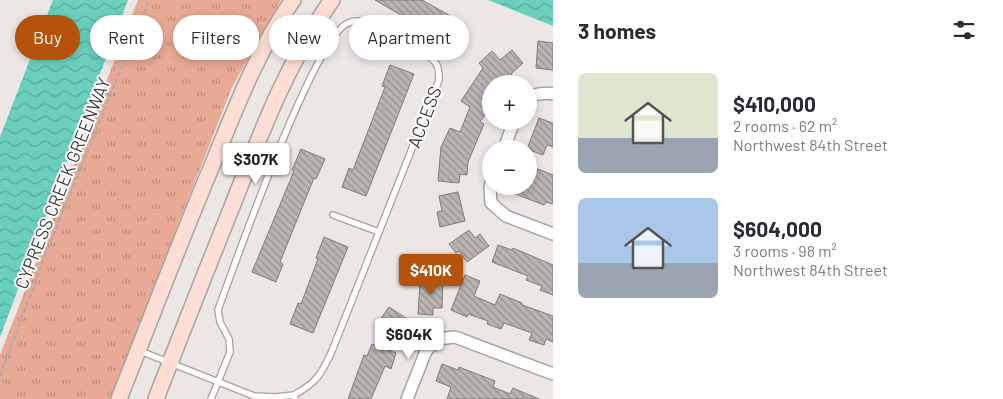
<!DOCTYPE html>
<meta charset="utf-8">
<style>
:root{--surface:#fff;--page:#f2f2f3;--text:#2b2b33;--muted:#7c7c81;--accent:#b45309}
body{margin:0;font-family:Barlow,sans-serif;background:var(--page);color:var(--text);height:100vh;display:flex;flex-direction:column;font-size:19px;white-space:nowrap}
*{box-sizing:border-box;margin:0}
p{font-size:16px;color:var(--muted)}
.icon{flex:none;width:28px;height:28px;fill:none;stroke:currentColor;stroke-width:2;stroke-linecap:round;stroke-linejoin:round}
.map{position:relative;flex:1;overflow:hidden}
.panel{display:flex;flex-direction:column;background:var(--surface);width:450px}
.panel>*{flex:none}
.top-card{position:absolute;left:15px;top:15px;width:462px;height:45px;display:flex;gap:10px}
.buttons{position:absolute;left:482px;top:75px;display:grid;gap:10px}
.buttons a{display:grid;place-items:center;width:55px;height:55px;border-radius:50%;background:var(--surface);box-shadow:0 2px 8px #0003;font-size:25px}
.price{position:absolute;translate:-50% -42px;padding:0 11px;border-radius:5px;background:#fff;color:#222;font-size:16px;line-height:32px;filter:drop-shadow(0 1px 2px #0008)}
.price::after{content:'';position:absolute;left:50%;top:30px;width:15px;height:11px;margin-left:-8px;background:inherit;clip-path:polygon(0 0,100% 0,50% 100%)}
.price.selected{background:var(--accent);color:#fff}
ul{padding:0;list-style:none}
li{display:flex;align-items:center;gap:15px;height:125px;padding:0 25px}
li span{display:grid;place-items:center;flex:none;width:140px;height:100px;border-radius:8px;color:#555}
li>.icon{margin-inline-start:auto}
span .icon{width:60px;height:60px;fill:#fffc;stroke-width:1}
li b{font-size:21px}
h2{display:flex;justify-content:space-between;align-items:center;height:60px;padding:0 25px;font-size:21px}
.chip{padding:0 18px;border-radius:22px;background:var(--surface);box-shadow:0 2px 8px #0003;font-size:18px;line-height:45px}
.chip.selected{background:var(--accent);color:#fff}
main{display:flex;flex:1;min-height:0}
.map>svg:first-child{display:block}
</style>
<main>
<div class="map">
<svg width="553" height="399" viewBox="0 0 553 399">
<defs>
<pattern id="grass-tufts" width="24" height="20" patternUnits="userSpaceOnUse" patternTransform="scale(1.25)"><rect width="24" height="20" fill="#e8a995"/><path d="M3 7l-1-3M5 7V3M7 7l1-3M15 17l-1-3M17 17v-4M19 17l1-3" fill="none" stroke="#bd8b7b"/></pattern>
<pattern id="water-waves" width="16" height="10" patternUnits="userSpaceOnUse" patternTransform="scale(1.25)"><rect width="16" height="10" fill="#6ad0bd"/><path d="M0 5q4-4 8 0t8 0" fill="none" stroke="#58aa9b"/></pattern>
<pattern id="building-back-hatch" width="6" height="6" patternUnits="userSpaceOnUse" patternTransform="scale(1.25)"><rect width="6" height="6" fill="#bab4b2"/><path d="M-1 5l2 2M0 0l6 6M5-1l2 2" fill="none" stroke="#989392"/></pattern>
</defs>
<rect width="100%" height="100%" fill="#ece6e4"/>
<path fill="url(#grass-tufts)" d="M 138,0 L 281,0 L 232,87 L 110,399 L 0,399 L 0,355 Z"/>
<path fill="url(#water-waves)" d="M 53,0 L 128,0 L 0,337 L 0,137 Z
M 488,0 L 553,0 L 553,26 Z"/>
<path fill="url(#building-back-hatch)" stroke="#817c7a" d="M 375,0 L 422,0 L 463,23 L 450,46 L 431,35 L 432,33 Z
M 538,41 L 553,43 L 553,70 L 536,68 Z
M 512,50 L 523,63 L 511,74 L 513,76 L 505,84 L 491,84 L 491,94 L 487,100 L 491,103 L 491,106 L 480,122 L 484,124 L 468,162 L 467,175 L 460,174 L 459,183 L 438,181 L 441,147 L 450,128 L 460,132 L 470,107 L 461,101 L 483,68 L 479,63 L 492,51 L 500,60 Z
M 390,65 L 414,74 L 366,196 L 342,187 L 349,168 L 353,170 L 385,87 L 382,86 Z
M 539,118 L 553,123 L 553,147 L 547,145 L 543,155 L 527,149 Z
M 301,149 L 325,159 L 316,179 L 314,178 L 280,262 L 283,264 L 276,282 L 252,272 L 294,171 L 292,170 Z
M 533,167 L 553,175 L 553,204 L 546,202 L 544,205 L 513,193 L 515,186 L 529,186 L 529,179 Z
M 458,192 L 465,221 L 440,227 L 437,212 L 442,211 L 439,196 Z
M 469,230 L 475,238 L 480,234 L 489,246 L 467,262 L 459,251 L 456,253 L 449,244 Z
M 324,237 L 348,247 L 313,333 L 290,324 L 298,303 L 301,304 L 318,259 L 316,258 Z
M 498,245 L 512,250 L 513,248 L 553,265 L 553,295 L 540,290 L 542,286 L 526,280 L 528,276 L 492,262 Z
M 465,275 L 480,281 L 474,296 L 495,305 L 500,294 L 522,303 L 522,305 L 553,316 L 553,342 L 546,339 L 544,345 L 529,340 L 532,333 L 504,323 L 501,329 L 487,324 L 488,321 L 468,314 L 467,317 L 451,310 Z
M 433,276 L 443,276 L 442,308 L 433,308 L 433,315 L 418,314 L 420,282 L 432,282 Z
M 389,307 L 406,318 L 393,339 L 375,327 Z
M 372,344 L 396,353 L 391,369 L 385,366 L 371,399 L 348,399 L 364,355 L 367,356 Z
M 442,364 L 458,370 L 459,367 L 495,381 L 493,387 L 510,394 L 513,388 L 539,399 L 447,399 L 451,387 L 436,381 Z"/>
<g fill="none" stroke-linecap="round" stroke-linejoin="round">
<g stroke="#a7a2a0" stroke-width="8">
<path id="lane" d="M 333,215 L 379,232
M 140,351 L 254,396 L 276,397 L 294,395
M 211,399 L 230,352 L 229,339 L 220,322 L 218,310 C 235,264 314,37 348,23 C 367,15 387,33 403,42 C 414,48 430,54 437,65 C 439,69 439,76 439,80 L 332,351 C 321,375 317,382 294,395 L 295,399"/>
</g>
<g stroke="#a7a2a0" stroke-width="14">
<path id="street" d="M 529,98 C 533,94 547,92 553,94
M 504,149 L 514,121
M 491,183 L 490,187 L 491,203 L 506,216 L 553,234
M 407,399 L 426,351 L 438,339 L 455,337 L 553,374"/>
</g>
<g stroke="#a7a2a0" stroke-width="18">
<path id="secondary" d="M 119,399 C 151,318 182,236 216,156 C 238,102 259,48 293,0
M 156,399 C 181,334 207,269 233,204 C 261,133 287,62 332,0"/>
</g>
<path stroke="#b0abaa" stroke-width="2" stroke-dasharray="5 2.5" stroke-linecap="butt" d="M 0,376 L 45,256 L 149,0"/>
<use href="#lane" stroke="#fff" stroke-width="5.5"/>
<use href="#street" stroke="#fff" stroke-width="11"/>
<use href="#secondary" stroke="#fcded5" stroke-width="15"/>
</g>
<g text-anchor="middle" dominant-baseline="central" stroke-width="4" stroke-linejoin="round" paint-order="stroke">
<g font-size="18" fill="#3d3a3a" stroke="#fff">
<text transform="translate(424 117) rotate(-69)">ACCESS</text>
<text transform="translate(62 183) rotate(-68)">CYPRESS CREEK GREENWAY</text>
</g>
</g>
</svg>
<div class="buttons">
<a>+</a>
<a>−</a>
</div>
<b class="price" style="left:256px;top:185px">$307K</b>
<b class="price selected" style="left:431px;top:296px">$410K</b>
<b class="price" style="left:409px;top:360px">$604K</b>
<div class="top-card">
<a class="chip selected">Buy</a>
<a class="chip">Rent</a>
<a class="chip">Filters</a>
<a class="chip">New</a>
<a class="chip">Apartment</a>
</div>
</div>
<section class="panel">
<h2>3 homes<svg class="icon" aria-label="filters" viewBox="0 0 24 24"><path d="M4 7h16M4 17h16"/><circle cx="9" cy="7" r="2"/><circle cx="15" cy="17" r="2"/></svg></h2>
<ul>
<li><span style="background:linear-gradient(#dfe7d0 65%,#9aa5b1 0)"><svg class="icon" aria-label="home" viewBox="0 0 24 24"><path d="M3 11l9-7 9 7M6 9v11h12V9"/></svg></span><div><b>$410,000</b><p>2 rooms · 62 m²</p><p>Northwest 84th Street</p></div></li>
<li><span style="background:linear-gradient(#a9c7e8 65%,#9aa5b1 0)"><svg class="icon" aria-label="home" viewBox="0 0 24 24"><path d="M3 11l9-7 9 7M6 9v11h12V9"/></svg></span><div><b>$604,000</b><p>3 rooms · 98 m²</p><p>Northwest 84th Street</p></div></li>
</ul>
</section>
</main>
